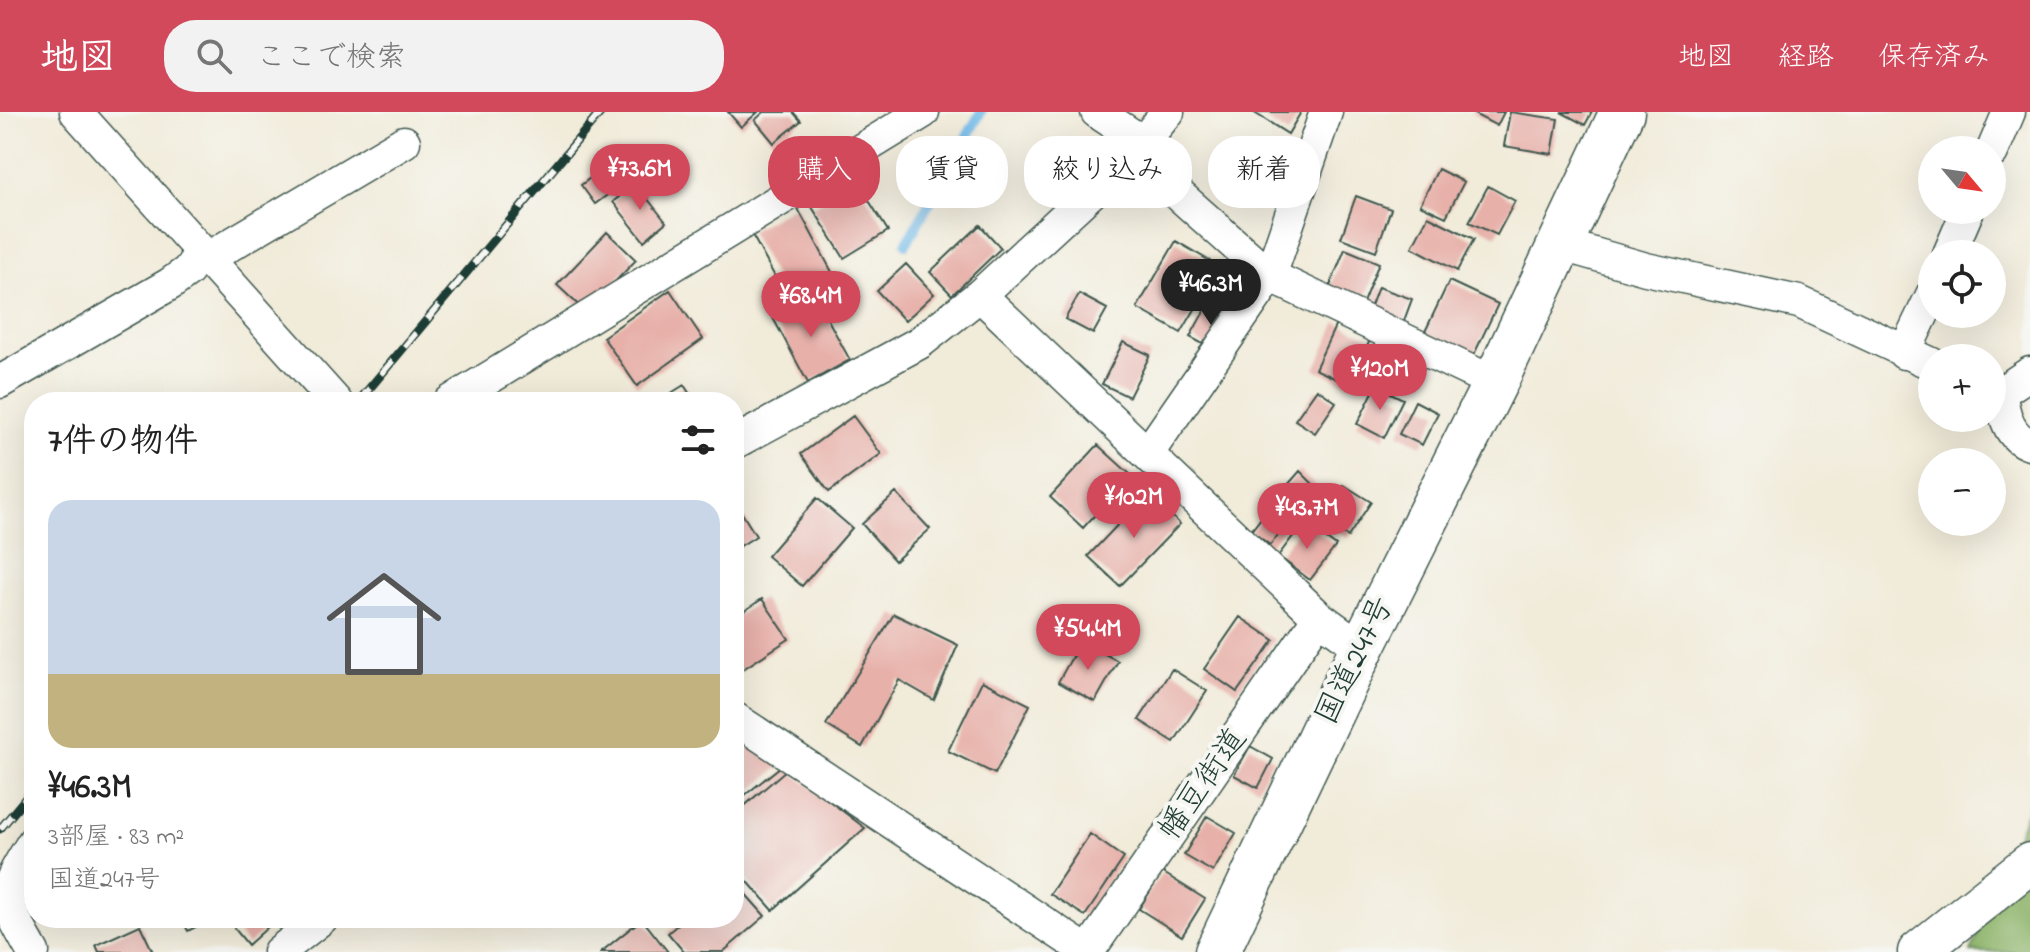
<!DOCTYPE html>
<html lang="ja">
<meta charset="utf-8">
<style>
:root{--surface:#fff;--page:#f2f2f2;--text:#222;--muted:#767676;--line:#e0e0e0;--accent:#d1495b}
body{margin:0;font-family:"Indie Flower","Klee One",sans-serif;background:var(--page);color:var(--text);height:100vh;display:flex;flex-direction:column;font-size:30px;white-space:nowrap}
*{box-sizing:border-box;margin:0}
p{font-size:26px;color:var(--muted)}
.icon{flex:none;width:44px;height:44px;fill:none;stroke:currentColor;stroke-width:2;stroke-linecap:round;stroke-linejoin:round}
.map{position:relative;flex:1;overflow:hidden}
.sheet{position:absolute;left:24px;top:280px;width:720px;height:536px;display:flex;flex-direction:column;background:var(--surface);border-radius:32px;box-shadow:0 8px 32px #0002}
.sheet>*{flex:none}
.hud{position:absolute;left:768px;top:24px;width:760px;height:72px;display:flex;gap:16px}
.needle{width:52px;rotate:119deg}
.fabs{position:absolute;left:1918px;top:24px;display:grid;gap:16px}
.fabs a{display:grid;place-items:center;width:88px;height:88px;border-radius:50%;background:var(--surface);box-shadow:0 8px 32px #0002;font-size:40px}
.price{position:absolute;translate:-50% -68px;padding:0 18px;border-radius:28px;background:var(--accent);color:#fff;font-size:26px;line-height:52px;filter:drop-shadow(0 2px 4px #0008)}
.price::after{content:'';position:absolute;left:50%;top:48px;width:24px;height:18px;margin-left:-12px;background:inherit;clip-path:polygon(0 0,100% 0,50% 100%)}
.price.active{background:#222;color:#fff}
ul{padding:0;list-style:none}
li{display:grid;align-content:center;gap:16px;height:424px;padding:0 24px}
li+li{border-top:2px solid var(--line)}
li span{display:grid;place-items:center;height:248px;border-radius:24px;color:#555}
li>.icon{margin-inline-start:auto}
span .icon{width:144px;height:144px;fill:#fffc;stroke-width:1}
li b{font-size:34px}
h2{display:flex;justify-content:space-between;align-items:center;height:96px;padding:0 24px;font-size:34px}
.chip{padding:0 28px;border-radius:32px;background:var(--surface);box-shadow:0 8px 32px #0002;font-size:28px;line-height:72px}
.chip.active{background:var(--accent);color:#fff}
header{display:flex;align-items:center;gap:48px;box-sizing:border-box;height:112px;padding:0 40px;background:var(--accent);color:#fff}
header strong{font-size:38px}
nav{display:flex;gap:44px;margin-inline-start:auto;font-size:28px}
.search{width:560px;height:72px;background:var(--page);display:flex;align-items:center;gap:20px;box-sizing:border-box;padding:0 28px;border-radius:32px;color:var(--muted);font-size:30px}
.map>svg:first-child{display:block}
</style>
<header>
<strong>地図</strong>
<div class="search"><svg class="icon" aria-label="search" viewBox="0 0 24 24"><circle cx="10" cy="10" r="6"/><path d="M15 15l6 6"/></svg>ここで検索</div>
<nav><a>地図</a><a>経路</a><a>保存済み</a></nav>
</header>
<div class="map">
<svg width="2030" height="840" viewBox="0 0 2030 840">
<rect width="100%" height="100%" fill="#f6f6f2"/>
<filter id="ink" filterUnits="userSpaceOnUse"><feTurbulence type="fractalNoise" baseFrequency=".0125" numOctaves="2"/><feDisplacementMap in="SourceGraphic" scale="16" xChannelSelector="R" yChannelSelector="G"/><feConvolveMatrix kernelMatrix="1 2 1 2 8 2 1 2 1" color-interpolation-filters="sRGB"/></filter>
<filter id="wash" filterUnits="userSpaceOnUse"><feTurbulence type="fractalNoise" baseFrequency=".006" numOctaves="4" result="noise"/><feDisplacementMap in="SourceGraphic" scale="32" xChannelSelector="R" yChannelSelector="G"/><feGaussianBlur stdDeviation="1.8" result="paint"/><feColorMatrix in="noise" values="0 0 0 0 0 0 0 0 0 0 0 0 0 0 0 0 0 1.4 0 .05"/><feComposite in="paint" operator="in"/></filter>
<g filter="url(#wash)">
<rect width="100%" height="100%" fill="#f1ebd9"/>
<path fill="#8bb268" stroke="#55784e" stroke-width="2" d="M 2030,692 L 2030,840 L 1971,840 Z"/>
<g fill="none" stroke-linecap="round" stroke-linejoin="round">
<path stroke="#72bbea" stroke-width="10" d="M 906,132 L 981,0"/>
</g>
<g id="blocks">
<path fill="#e7b0a9" d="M 728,0 L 758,0 L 741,15 Z
M 764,0 L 793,0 L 801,9 L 774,31 L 755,8 Z
M 1253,0 L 1301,0 L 1288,22 Z
M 1470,0 L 1504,0 L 1497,14 Z
M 1510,0 L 1558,7 L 1552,42 L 1504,34 Z
M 1561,0 L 1592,0 L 1585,13 Z
M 615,47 L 629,67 L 595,92 L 581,73 Z
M 1438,57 L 1464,70 L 1446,105 L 1420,93 Z
M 856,68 L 888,119 L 844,146 L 812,95 Z
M 635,71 L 666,110 L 644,129 L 613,90 Z
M 1488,74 L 1515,89 L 1497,123 L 1469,110 Z
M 1356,84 L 1391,97 L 1376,139 L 1341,126 Z
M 796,93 L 832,160 L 786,185 L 750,119 Z
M 1428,104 L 1474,127 L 1457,159 L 1412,135 Z
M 980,113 L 1001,136 L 952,183 L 930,160 Z
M 607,120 L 636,148 L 586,200 L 557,173 Z
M 1176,129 L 1220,155 L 1181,221 L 1137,196 Z
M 1345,137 L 1379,151 L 1362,193 L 1328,179 Z
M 906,152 L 934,182 L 905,209 L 877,179 Z
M 1449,169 L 1498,192 L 1471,249 L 1422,226 Z
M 1378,175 L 1412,187 L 1402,214 L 1368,202 Z
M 670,178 L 703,227 L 637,274 L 603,225 Z
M 1079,182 L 1107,197 L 1093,222 L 1065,207 Z
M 815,184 L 850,248 L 808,271 L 773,206 Z
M 1208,192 L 1232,205 L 1214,238 L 1190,225 Z
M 1337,210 L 1371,226 L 1349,273 L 1315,257 Z
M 1123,230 L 1150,243 L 1129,285 L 1102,272 Z
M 684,273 L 695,290 L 657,290 Z
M 1376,274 L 1403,287 L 1384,326 L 1357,312 Z
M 1317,277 L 1336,290 L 1315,321 L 1295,308 Z
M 1415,289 L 1438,301 L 1422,333 L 1399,322 Z
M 853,304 L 881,342 L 829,380 L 801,342 Z
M 1098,333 L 1131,363 L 1083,416 L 1050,385 Z
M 1300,359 L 1317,376 L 1296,399 L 1279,383 Z
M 1344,373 L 1371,390 L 1348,425 L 1321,408 Z
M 896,381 L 930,417 L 895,449 L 862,412 Z
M 1148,381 L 1180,412 L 1120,474 L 1088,444 Z
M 817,386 L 852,416 L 802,474 L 767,444 Z
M 1271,393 L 1290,408 L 1270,433 L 1251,419 Z
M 740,398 L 756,424 L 734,438 L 734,401 Z
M 1304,410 L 1336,434 L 1310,468 L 1278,444 Z
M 762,487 L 789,527 L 734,563 L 734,506 Z
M 894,502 L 958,533 L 934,588 L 899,568 L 862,635 L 826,613 Z
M 1240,505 L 1274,528 L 1237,580 L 1204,557 Z
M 1081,529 L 1118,549 L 1095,590 L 1058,570 Z
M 1172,557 L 1207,579 L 1174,630 L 1139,608 Z
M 982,569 L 1030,593 L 995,662 L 948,639 Z
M 734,624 L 781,654 L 734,692 Z
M 1250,634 L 1273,647 L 1258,676 L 1234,663 Z
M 787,657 L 865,716 L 773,798 L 734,754 L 734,703 Z
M 1207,704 L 1236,721 L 1213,760 L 1184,743 Z
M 1090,722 L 1124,746 L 1085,804 L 1050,782 Z
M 1162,760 L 1205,787 L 1182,824 L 1139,797 Z
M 734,769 L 765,804 L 723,840 L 684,840 L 668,821 L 685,806 L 734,806 Z
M 181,806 L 213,806 L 188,819 Z
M 236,806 L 260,806 L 268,815 L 248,833 L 230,811 Z
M 271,806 L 300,806 L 282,820 Z
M 642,807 L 668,840 L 601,840 Z
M 140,813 L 153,840 L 99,840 L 96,833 Z"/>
</g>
</g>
<g filter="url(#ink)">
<use href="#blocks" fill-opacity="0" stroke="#3e574d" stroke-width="2"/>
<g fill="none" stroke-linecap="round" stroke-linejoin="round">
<g stroke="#3e574d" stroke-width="35">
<path id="minor" d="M 76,0 L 336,290
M 1097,0 L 1144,31
M 1992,40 L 2009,0
M 1133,42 L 1270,164 L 1495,271
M 1559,132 L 1646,157 L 1799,190 L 1932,252
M 1949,142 L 1968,98
M 208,146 L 404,30
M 980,183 L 1319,505 L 1362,536
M 1904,241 L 1932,183
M 0,270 L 170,172 L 188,159 L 202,139
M 2000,281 C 2004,301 2008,326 2030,332
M 2000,281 L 2030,261
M 450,290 L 923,0
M 734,331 L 919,231 L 980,183 L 1133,42 L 1168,0
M 1148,341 L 1270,164 L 1326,0
M 734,606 L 1088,840
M 33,840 C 1,784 0,783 34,729
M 279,840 L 322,806
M 1088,840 L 1319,505"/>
</g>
<g stroke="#3e574d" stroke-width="43">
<path id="major" d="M 1918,840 L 2030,751"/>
</g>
<g stroke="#3e574d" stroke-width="47">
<path id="highway" d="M 1217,840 L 1362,536 L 1495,271 L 1622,0"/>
</g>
<use href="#minor" stroke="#fff" stroke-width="32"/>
<use href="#major" stroke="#fff" stroke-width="40"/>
<use href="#highway" stroke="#fff" stroke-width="44"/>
<g stroke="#1f3d34" stroke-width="9">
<path id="rail" d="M 358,290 L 601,0
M 0,717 L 34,676"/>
</g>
<use href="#rail" stroke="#f6f6f2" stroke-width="6" stroke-dasharray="18" stroke-linecap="butt"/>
</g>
</g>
<g text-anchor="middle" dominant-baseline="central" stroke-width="8" stroke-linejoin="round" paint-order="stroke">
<g font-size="32" fill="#1f3d34" stroke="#f6f6f2">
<text transform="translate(1356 549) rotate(-64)">国道247号</text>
<text transform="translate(1204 673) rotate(-55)">幡豆街道</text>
</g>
</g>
</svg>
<div class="fabs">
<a><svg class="needle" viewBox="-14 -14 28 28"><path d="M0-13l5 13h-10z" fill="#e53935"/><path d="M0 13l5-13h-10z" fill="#767676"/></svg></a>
<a><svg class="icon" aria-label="locate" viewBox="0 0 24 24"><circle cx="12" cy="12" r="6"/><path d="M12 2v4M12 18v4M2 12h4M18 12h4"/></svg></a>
<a>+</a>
<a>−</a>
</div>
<b class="price" style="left:640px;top:100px">¥73.6M</b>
<b class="price active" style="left:1211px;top:215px">¥46.3M</b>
<b class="price" style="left:811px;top:227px">¥68.4M</b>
<b class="price" style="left:1380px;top:300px">¥120M</b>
<b class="price" style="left:1134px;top:428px">¥102M</b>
<b class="price" style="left:1307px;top:439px">¥43.7M</b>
<b class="price" style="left:1088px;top:560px">¥54.4M</b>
<div class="hud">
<a class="chip active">購入</a>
<a class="chip">賃貸</a>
<a class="chip">絞り込み</a>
<a class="chip">新着</a>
</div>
<section class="sheet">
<h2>7件の物件<svg class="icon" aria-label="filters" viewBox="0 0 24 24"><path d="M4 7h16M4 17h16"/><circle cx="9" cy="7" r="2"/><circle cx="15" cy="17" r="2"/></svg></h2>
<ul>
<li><span style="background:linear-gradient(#c9d6e8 70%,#c2b280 0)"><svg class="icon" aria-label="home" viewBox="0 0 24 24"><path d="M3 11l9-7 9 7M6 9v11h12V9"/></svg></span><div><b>¥46.3M</b><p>3部屋 · 83 m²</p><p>国道247号</p></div></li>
</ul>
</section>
</div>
